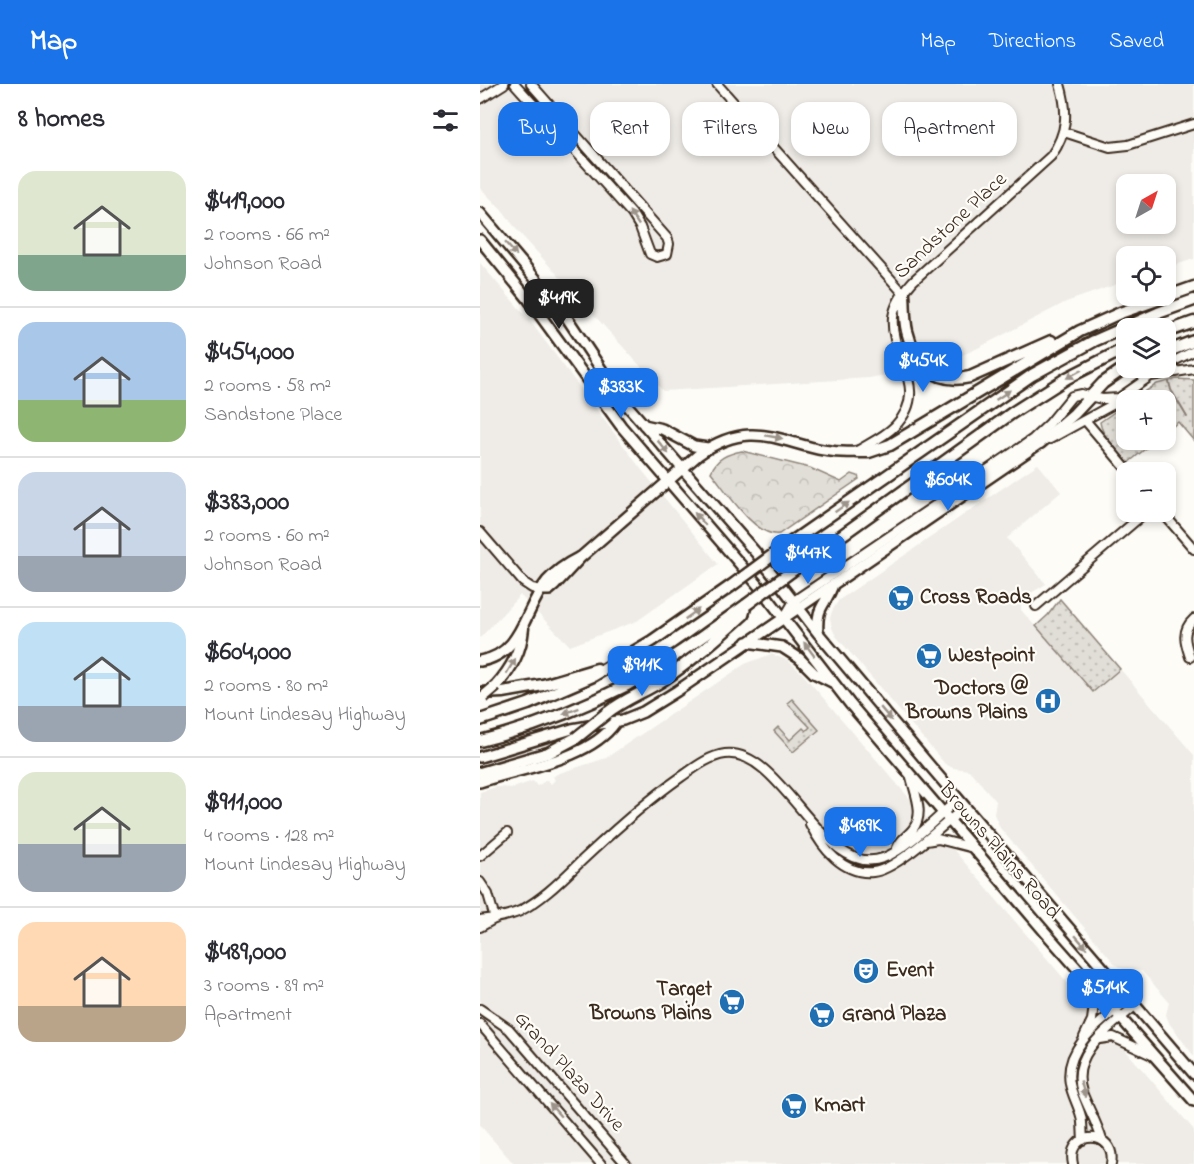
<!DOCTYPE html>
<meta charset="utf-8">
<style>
:root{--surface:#fff;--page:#f2f2f3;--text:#2b2b33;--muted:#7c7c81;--line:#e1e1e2;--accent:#1a73e8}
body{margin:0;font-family:"Indie Flower",sans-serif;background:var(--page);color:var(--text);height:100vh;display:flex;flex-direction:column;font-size:22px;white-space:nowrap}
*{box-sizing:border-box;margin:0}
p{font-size:20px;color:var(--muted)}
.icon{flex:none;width:33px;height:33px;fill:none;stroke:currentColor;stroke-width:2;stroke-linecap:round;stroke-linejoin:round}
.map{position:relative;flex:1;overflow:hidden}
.drawer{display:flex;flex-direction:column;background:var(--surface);width:480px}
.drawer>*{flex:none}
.hud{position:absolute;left:18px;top:18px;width:570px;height:54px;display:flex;gap:12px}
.needle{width:39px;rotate:39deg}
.tools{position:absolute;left:636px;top:90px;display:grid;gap:12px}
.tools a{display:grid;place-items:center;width:60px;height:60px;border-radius:12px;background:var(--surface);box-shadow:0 3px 9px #0003;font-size:30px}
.price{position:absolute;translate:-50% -51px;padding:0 14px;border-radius:12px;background:var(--accent);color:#fff;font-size:20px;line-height:39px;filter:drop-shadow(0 2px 3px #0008)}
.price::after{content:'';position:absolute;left:50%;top:36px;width:18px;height:14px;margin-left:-9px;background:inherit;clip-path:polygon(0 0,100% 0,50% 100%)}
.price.active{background:#222;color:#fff}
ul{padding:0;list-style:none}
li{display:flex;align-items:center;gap:18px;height:150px;padding:0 18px}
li+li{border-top:2px solid var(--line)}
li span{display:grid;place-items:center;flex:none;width:168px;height:120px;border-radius:18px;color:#555}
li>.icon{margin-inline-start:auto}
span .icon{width:72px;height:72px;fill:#fffc;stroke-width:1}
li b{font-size:26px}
h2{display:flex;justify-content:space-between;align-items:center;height:72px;padding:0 18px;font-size:26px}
.pill{padding:0 21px;border-radius:18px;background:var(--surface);box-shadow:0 3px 9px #0003;font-size:21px;line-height:54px}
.pill.active{background:var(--accent);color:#fff}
header{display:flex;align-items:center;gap:36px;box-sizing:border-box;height:84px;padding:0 30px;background:var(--accent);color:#fff}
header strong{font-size:28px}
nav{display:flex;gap:33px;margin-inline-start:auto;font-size:21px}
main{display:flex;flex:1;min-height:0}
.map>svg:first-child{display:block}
</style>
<header>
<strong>Map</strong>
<nav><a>Map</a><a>Directions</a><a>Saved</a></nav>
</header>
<main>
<section class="drawer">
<h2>8 homes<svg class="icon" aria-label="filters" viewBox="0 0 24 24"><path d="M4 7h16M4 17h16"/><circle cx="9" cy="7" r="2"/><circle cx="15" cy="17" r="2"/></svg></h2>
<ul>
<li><span style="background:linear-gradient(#dfe7d0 70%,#7fa58c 0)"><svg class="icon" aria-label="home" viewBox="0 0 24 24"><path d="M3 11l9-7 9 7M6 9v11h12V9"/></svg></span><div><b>$419,000</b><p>2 rooms · 66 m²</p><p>Johnson Road</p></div></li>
<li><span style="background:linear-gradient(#a9c7e8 65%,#8fb573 0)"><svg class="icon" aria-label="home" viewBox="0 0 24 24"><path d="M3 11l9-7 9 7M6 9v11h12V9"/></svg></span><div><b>$454,000</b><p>2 rooms · 58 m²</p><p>Sandstone Place</p></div></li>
<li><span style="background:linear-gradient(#c9d6e8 70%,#9aa5b1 0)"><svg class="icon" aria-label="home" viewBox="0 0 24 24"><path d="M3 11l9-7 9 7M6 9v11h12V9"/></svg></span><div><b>$383,000</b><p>2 rooms · 60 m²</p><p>Johnson Road</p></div></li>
<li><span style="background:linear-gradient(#bfe0f5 70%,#9aa5b1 0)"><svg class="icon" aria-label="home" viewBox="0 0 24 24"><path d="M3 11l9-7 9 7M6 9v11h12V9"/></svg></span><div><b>$604,000</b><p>2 rooms · 80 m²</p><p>Mount Lindesay Highway</p></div></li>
<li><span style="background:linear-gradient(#dfe7d0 60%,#9aa5b1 0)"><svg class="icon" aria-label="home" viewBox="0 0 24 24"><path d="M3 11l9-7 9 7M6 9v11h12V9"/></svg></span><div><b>$911,000</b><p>4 rooms · 128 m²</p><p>Mount Lindesay Highway</p></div></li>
<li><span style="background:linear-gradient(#ffd9b3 70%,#b9a48a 0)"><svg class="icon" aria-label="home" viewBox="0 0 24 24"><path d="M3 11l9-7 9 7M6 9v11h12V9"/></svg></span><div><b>$489,000</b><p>3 rooms · 89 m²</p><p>Apartment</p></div></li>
</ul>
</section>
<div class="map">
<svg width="714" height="1080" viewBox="0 0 714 1080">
<defs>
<pattern id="grass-dots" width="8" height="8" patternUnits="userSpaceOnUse" patternTransform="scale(1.5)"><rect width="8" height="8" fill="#e1ded7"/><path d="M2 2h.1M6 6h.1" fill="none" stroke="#c2bfb8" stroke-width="1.8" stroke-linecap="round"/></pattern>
<pattern id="forest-crowns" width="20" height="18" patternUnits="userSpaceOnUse" patternTransform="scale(1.5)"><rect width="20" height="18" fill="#e1ded7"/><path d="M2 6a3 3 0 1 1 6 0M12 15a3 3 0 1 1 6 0" fill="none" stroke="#c2bfb8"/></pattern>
</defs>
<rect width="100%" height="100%" fill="#fdfcf7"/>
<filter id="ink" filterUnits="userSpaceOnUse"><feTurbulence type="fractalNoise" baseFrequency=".0167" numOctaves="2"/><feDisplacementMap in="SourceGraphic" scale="12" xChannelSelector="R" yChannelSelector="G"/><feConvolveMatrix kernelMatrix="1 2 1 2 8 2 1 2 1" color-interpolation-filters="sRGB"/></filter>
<g filter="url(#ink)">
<path fill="#efece7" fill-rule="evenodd" d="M 0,0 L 714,0 L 714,175 L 686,184 L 686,172 L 646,172 L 646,197 L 586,218 L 496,265 L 456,282 L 389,294 L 183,307 L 36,145 L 24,128 L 0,104 ZM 646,100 L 686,100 L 686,140 L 646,140 Z
M 0,179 L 50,237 L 161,385 L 238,480 L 157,537 L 90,562 L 40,511 L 0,554 Z
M 558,380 L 581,408 L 527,454 L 566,500 L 541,515 L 541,526 L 613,608 L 640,585 L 714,671 L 714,972 L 689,939 L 686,931 L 689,918 L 662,887 L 643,885 L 636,881 L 520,744 L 514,730 L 516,717 L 489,686 L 473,684 L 465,680 L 356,552 L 352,544 L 350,534 L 352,527 L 359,516 Z
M 291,570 L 307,576 L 321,588 L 714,1046 L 714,1080 L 34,1080 L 0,1041 L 0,708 L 16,703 L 33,704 L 53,697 L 57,702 L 67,696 L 71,700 L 75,696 L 73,693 L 77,690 L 126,674 L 265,580 Z"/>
<path fill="url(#grass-dots)" stroke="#8e847a" stroke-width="1.5" d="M 697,295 L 714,296 L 714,357 L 698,338 L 686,348 L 686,316 L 652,316 L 677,300 Z
M 646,320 L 646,356 L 676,356 L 648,379 C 639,367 622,353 620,338 Z
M 580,515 L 640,585 L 613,608 L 556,542 L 568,531 Z
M 312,615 L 339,646 L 313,668 L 294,647 L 298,643 L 310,656 L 323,644 L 326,647 L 330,643 L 307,619 Z"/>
<path fill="url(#forest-crowns)" stroke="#8e847a" stroke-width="1.5" d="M 262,367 L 330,384 L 361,398 L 372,390 L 378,392 L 379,395 L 299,450 C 274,453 246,406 231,388 C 237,374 247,370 262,367 Z"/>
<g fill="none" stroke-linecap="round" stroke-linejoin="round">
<path stroke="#887d74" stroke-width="2" d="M 689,298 L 691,306 L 707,333"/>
<g stroke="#3b2a1e" stroke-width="12">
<path id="minor" d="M 35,0 L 152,130 L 160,143 L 170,170 L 177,173 L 187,170 L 189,160 L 187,154 L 51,0
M 237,0 L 424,210
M 0,15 L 24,0
M 584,48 L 630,63 L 648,61 L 714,40
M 686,281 L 714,267
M 671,292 L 714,285
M 605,336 L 649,388
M 570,355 L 632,321 L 639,314 L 682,284
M 377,367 C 390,359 404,353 415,342 C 452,304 409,273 413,233 C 415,220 424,207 433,197 L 571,72 C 588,48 588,27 580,0
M 682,428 L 714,465
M 0,448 L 43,498 L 52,504 L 61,506
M 556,522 L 666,428
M 305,532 L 314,517 L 321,512 L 553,355 L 569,340 L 592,312 L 601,310 L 622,315 L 639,314
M 710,573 C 705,558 701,547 714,535
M 330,740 C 342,764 363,791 393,788 C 417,786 465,739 485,723
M 446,757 L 458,755 L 493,764
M 417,764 C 420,755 428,752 433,745 C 445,730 435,710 431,693
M 0,772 L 27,749
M 0,798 L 8,810 L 15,835
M 0,836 C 13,834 27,833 40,827 C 67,813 88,789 110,769 C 139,742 168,716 201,693 C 214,684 229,672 245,670 C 302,663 343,796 403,774 C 426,766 459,732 478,715
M 0,843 L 14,835
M 0,925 L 29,945 L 146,1080
M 0,940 L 121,1080
M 604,953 L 612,936 L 616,906
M 620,955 L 633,953 L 672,971
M 603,1056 C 602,1048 603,1040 601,1032 C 598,1021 592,1011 590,1000 C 583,962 624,936 649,915
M 622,1056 C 617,1039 608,1024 602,1008 C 589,970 630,943 655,922
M 593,1080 C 585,1045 638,1045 631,1080"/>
</g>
<g stroke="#3b2a1e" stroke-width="14">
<path id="major" d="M 0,129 L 81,225 L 139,312 L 276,469 L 338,549 L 450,682 L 714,990
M 0,156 L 49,216 L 141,342 L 278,501 L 370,620 L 565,848 L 714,1017
M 164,341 L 182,345 L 214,362 L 228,364
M 61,506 L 69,506 L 75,501 L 101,473 L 218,371 C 282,325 313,373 377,368
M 338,549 C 336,521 345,523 353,501
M 267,558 L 302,563 L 319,574 L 334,589 L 352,598
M 0,577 C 43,570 44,525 67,497 C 76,487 86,480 98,474
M 0,673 L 92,645 L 143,636 L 163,628 L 197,607 L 560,359
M 0,698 C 41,684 109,676 135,639"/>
</g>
<g stroke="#3b2a1e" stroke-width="15">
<path id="highway" d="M 424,210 C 425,222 424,235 427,247 C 435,279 454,301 490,293 L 571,257
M 686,248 L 714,238
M 686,268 L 714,257
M 560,359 L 594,330 L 623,299 L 646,283
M 377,368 L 389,368 L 410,361 L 600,247 L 640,229 L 714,203
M 297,468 L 552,291 L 614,257 L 678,229 L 714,216
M 312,487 L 532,329 L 587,294 L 646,264
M 16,602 C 32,584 41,567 43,544
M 0,609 L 23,608 L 63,601 L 117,585
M 127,629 C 144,615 165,608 183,596 C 212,577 237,554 263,531 L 265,524
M 0,636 L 48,620 L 113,592 L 172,557 L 251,502
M 0,657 C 51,644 100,625 147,601 C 189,578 227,549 266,521
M 0,689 L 68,669 L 96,654"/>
</g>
<use href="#minor" stroke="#fdfcf7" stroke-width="8"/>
<use href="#major" stroke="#fdfcf7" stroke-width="9"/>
<use href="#highway" stroke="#fdfcf7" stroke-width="10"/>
<g stroke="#3b2a1e" stroke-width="15" stroke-linecap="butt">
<path id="highway-bridge" d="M 251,502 L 297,468
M 266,521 L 312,487
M 3,613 L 16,602
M 96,654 L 127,629"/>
</g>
<use href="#highway-bridge" stroke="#fdfcf7" stroke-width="10"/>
</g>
<defs><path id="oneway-solid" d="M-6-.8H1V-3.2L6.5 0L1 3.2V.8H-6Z" transform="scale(1.5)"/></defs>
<g fill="#9c938a">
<use href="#oneway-solid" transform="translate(154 134) rotate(-124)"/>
<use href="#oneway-solid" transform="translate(31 165) rotate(49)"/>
<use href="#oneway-solid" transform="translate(594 290) rotate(151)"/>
<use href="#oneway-solid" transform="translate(523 311) rotate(-34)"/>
<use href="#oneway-solid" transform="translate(294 353) rotate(10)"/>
<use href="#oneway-solid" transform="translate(183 363) rotate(50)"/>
<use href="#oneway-solid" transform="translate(362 423) rotate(-35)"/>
<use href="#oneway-solid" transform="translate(220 435) rotate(-131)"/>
<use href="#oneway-solid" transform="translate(212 530) rotate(-36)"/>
<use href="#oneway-solid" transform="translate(329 565) rotate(-127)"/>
<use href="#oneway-solid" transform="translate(31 582) rotate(-59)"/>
<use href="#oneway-solid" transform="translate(91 627) rotate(159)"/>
<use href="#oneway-solid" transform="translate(406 630) rotate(50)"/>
<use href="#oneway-solid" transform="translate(601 858) rotate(49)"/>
<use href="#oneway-solid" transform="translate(603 1005) rotate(74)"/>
<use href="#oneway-solid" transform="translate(75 1026) rotate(-131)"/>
</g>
</g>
<defs>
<g id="supermarket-disc" transform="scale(1.35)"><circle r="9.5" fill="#1f6fb2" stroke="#fdfcf7"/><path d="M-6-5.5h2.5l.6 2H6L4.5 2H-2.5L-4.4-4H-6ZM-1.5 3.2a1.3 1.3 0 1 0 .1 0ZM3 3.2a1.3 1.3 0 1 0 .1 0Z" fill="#fff"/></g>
<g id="hospital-disc" transform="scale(1.35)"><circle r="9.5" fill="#1f6fb2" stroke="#fdfcf7"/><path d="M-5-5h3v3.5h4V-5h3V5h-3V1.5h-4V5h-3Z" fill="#fff"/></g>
<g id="theatre-disc" transform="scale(1.35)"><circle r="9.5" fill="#1f6fb2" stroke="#fdfcf7"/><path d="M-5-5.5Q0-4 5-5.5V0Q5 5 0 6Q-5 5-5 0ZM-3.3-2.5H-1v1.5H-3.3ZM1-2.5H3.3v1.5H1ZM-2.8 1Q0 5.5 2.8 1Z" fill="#fff"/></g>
</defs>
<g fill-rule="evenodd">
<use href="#supermarket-disc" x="421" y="514"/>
<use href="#supermarket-disc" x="449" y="572"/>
<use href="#hospital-disc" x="568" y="617"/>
<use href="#theatre-disc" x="386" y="887"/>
<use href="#supermarket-disc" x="252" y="918"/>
<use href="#supermarket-disc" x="342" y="931"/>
<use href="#supermarket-disc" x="314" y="1022"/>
</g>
<g text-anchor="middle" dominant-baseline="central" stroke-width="4.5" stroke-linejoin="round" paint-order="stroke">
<g font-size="21" fill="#3b2a1e" stroke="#fdfcf7">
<text transform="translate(471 142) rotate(-43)">Sandstone Place</text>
<text transform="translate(519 767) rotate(49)">Browns Plains Road</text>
<text transform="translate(89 988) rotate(48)">Grand Plaza Drive</text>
</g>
<g font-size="21" font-weight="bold" fill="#3b2a1e" stroke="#fdfcf7" text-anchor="start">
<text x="440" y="514">Cross Roads</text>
<text x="468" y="572">Westpoint</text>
<text x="548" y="605" text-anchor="end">Doctors @<tspan x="548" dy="24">Browns Plains</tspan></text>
<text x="406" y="887">Event</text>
<text x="232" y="906" text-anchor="end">Target<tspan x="232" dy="24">Browns Plains</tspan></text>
<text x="362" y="931">Grand Plaza</text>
<text x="334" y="1022">Kmart</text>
</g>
</g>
</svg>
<div class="tools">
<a><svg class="needle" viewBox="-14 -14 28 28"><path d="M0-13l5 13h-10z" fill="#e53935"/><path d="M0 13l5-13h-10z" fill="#7c7c81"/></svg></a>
<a><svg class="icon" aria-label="locate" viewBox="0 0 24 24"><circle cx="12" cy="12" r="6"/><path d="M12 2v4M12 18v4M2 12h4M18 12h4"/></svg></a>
<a><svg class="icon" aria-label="layers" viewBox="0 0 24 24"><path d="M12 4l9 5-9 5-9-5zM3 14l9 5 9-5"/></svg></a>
<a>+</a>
<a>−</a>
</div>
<b class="price active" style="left:79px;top:246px">$419K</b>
<b class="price" style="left:443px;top:309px">$454K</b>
<b class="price" style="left:141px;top:335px">$383K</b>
<b class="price" style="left:468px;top:428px">$604K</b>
<b class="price" style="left:328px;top:501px">$447K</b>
<b class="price" style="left:162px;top:613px">$911K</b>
<b class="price" style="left:380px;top:774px">$489K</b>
<b class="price" style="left:625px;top:936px">$514K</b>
<div class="hud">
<a class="pill active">Buy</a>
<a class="pill">Rent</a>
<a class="pill">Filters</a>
<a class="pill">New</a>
<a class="pill">Apartment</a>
</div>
</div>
</main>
